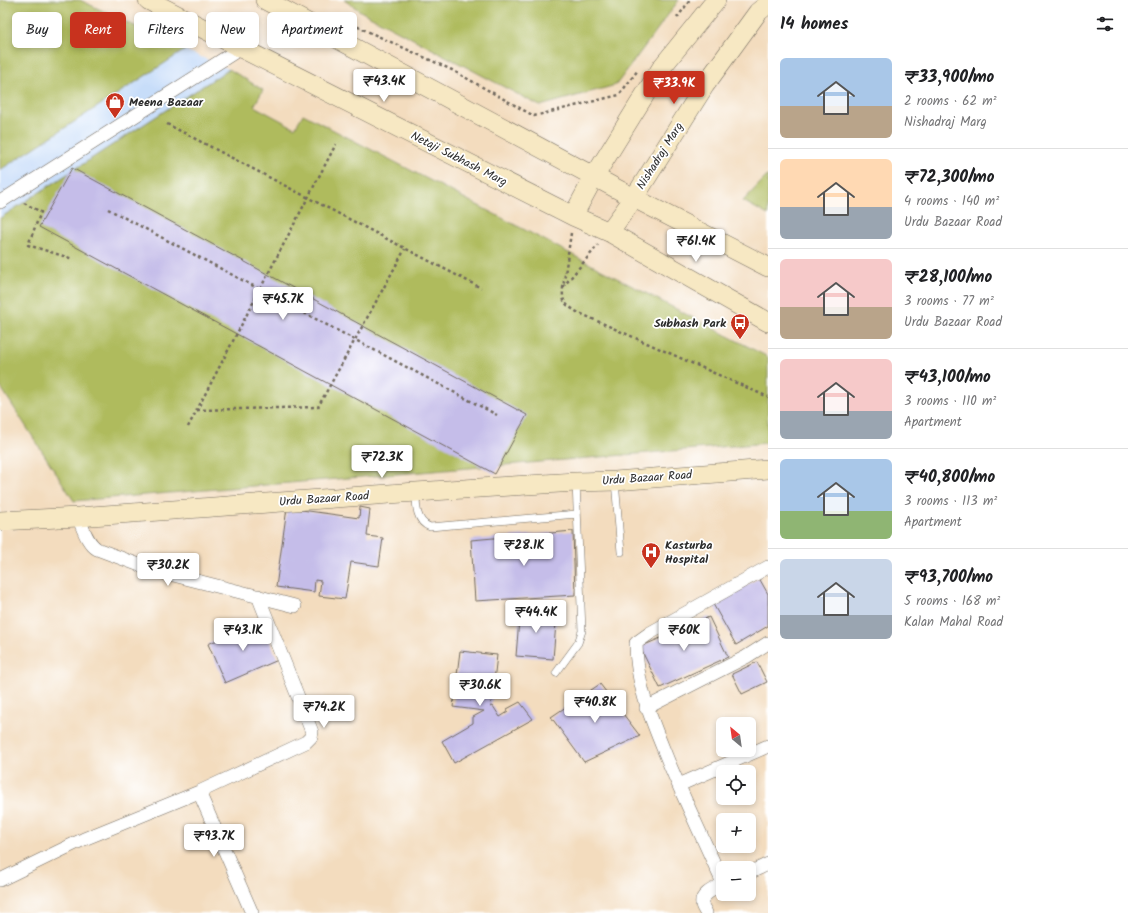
<!DOCTYPE html>
<meta charset="utf-8">
<style>
:root{--surface:#fff;--page:#f2f2f2;--text:#202124;--muted:#757577;--line:#e0e0e0;--accent:#c8321e}
body{margin:0;font-family:Kalam,sans-serif;background:var(--page);color:var(--text);height:100vh;display:flex;flex-direction:column;font-size:15px;white-space:nowrap}
*{box-sizing:border-box;margin:0}
p{font-size:13px;color:var(--muted)}
.icon{flex:none;width:22px;height:22px;fill:none;stroke:currentColor;stroke-width:2;stroke-linecap:round;stroke-linejoin:round}
.map{position:relative;flex:1;overflow:hidden}
.side{display:flex;flex-direction:column;background:var(--surface);width:360px}
.side>*{flex:none}
.hud{position:absolute;left:12px;top:12px;width:380px;height:36px;display:flex;gap:8px}
.needle{width:26px;rotate:331deg}
.controls{position:absolute;left:716px;top:717px;display:grid;gap:8px}
.controls a{display:grid;place-items:center;width:40px;height:40px;border-radius:6px;background:var(--surface);box-shadow:0 2px 6px #0003;font-size:20px}
.price{position:absolute;translate:-50% -34px;padding:0 9px;border-radius:4px;background:#fff;color:#222;font-size:13px;line-height:26px;filter:drop-shadow(0 1px 2px #0008)}
.price::after{content:'';position:absolute;left:50%;top:24px;width:12px;height:9px;margin-left:-6px;background:inherit;clip-path:polygon(0 0,100% 0,50% 100%)}
.price.active{background:var(--accent);color:#fff}
ul{padding:0;list-style:none}
li{display:flex;align-items:center;gap:12px;height:100px;padding:0 12px}
li+li{border-top:1px solid var(--line)}
li span{display:grid;place-items:center;flex:none;width:112px;height:80px;border-radius:6px;color:#555}
li>.icon{margin-inline-start:auto}
span .icon{width:48px;height:48px;fill:#fffc;stroke-width:1}
li b{font-size:17px}
h2{display:flex;justify-content:space-between;align-items:center;height:48px;padding:0 12px;font-size:17px}
.pill{padding:0 14px;border-radius:6px;background:var(--surface);box-shadow:0 2px 6px #0003;font-size:14px;line-height:36px}
.pill.active{background:var(--accent);color:#fff}
main{display:flex;flex:1;min-height:0}
.map>svg:first-child{display:block}
</style>
<main>
<div class="map">
<svg width="768" height="913" viewBox="0 0 768 913">
<rect width="100%" height="100%" fill="#fff"/>
<filter id="ink" filterUnits="userSpaceOnUse"><feTurbulence type="fractalNoise" baseFrequency=".025" numOctaves="2"/><feDisplacementMap in="SourceGraphic" scale="8" xChannelSelector="R" yChannelSelector="G"/><feConvolveMatrix kernelMatrix="1 2 1 2 8 2 1 2 1" color-interpolation-filters="sRGB"/></filter>
<filter id="wash" filterUnits="userSpaceOnUse"><feTurbulence type="fractalNoise" baseFrequency=".012" numOctaves="4" result="noise"/><feDisplacementMap in="SourceGraphic" scale="16" xChannelSelector="R" yChannelSelector="G"/><feGaussianBlur stdDeviation="0.9" result="paint"/><feColorMatrix in="noise" values="0 0 0 0 0 0 0 0 0 0 0 0 0 0 0 0 0 1.4 0 .05"/><feComposite in="paint" operator="in"/></filter>
<g filter="url(#wash)">
<rect width="100%" height="100%" fill="#f3dcbe"/>
<path fill="#c7ddf9" d="M 185,50 L 229,69 L 0,218 L 0,170 Z"/>
<path fill="#afbb5d" stroke="#6d7344" d="M 0,0 L 80,0 L 185,50 L 0,170 Z
M 344,0 L 679,0 L 616,85 L 540,106 L 362,12 Z
M 229,69 L 263,90 L 254,106 L 295,128 L 303,114 L 768,357 L 768,443 L 74,501 L 0,386 L 0,218 Z
M 768,175 L 768,215 L 743,201 Z"/>
<g id="blocks">
<path fill="#c5bde9" d="M 72,168 L 527,415 L 495,474 L 39,227 Z
M 360,507 L 370,509 L 367,536 L 383,538 L 379,566 L 351,562 L 345,599 L 319,596 L 321,581 L 315,580 L 314,592 L 276,587 L 287,508 L 359,518 Z
M 573,531 L 575,595 L 475,601 L 471,540 Z
M 759,578 L 768,594 L 768,626 L 736,645 L 713,604 Z
M 520,608 L 557,611 L 553,659 L 516,656 Z
M 709,617 L 728,657 L 660,688 L 640,647 Z
M 261,621 L 278,660 L 225,683 L 208,644 Z
M 460,651 L 497,655 L 491,707 L 493,706 L 500,717 L 508,712 L 507,709 L 520,702 L 533,719 L 454,763 L 442,741 L 473,723 L 473,717 L 484,711 L 453,707 Z
M 757,662 L 767,682 L 742,694 L 732,674 Z
M 600,684 L 640,736 L 584,762 L 551,717 Z"/>
</g>
</g>
<g filter="url(#ink)">
<use href="#blocks" fill-opacity="0" stroke="#71695e" stroke-width="1"/>
<g fill="none" stroke-linecap="round" stroke-linejoin="round">
<g stroke="#71695e" stroke-width="8">
<path id="lane" d="M 615,481 L 621,552
M 416,493 C 416,505 416,522 430,527 L 577,514
M 556,673 L 578,643 L 582,631 L 576,482"/>
</g>
<g stroke="#71695e" stroke-width="14">
<path id="street" d="M 0,202 L 241,48
M 78,517 C 83,528 87,543 97,549 L 150,569 L 295,606
M 646,708 L 746,657 L 768,643
M 679,785 L 768,746
M 199,792 L 252,913
M 749,873 L 768,864
M 0,880 L 84,839 L 199,792 L 306,742 L 311,737 L 312,732 L 258,596
M 723,883 C 705,843 686,803 669,763 C 653,723 636,687 636,643 L 650,633 L 768,567
M 706,913 C 705,910 702,907 702,904 C 700,894 716,888 723,884"/>
</g>
<g stroke="#71695e" stroke-width="20">
<path id="secondary" d="M 148,0 L 241,48 L 573,216 L 609,232 L 768,322
M 265,0 L 634,198 L 768,267
M 573,216 L 594,177 L 662,67 L 716,0
M 609,232 L 634,198 L 705,85 L 758,12 L 768,4
M 0,521 L 78,517 L 416,492 L 576,482 L 615,481 L 768,469"/>
</g>
<path stroke="#71695e" stroke-width="2.5" stroke-dasharray="3 3" stroke-linecap="butt" d="M 677,18 L 690,0
M 341,19 L 452,70 L 534,116 L 619,95 L 638,70
M 167,124 L 481,288
M 24,203 L 41,212 L 28,245 L 73,259
M 108,209 L 497,415
M 571,233 L 563,288 C 562,303 565,304 577,312 L 768,397
M 563,287 L 598,245
M 197,410 L 318,407 L 405,249
M 188,427 L 336,144"/>
<use href="#lane" stroke="#fff" stroke-width="7"/>
<use href="#street" stroke="#fff" stroke-width="13"/>
<use href="#secondary" stroke="#f7e8c3" stroke-width="19"/>
</g>
</g>
<defs>
<g id="shop-pin" transform="scale(1)"><path d="M0 17L-7.5 6A9.5 9.5 0 1 1 7.5 6Z" fill="#c8321e" stroke="#fff"/><path d="M-5-2.5h2.3a2.7 3.5 0 0 1 5.4 0H5L5.5 6h-11ZM-1.5-2.5h3a1.5 2.3 0 0 0-3 0Z" fill="#fff"/></g>
<g id="bus-pin" transform="scale(1)"><path d="M0 17L-7.5 6A9.5 9.5 0 1 1 7.5 6Z" fill="#c8321e" stroke="#fff"/><path d="M-5-6H5V4H4V6H2V4H-2V6H-4V4H-5ZM-3.5-4V0h7V-4ZM-3.5 1.2v1.5H-2V1.2ZM2 1.2v1.5H3.5V1.2Z" fill="#fff"/></g>
<g id="hospital-pin" transform="scale(1)"><path d="M0 17L-7.5 6A9.5 9.5 0 1 1 7.5 6Z" fill="#c8321e" stroke="#fff"/><path d="M-5-5h3v3.5h4V-5h3V5h-3V1.5h-4V5h-3Z" fill="#fff"/></g>
</defs>
<g fill-rule="evenodd">
<use href="#shop-pin" x="115" y="102"/>
<use href="#bus-pin" x="740" y="323"/>
<use href="#hospital-pin" x="651" y="552"/>
</g>
<g text-anchor="middle" dominant-baseline="central" stroke-width="3.5" stroke-linejoin="round" paint-order="stroke">
<g font-size="12" font-weight="bold" fill="#2b2b2b" stroke="#fff" text-anchor="start">
<text x="129" y="102">Meena Bazaar</text>
<text x="726" y="323" text-anchor="end">Subhash Park</text>
<text x="665" y="545">Kasturba<tspan x="665" dy="14">Hospital</tspan></text>
</g>
<g font-size="12" fill="#2b2b2b" stroke="#fff">
<text transform="translate(660 156) rotate(-58)">Nishadraj Marg</text>
<text transform="translate(459 159) rotate(27)">Netaji Subhash Marg</text>
<text transform="translate(647 478) rotate(-4)">Urdu Bazaar Road</text>
<text transform="translate(324 499) rotate(-4)">Urdu Bazaar Road</text>
</g>
</g>
</svg>
<div class="controls">
<a><svg class="needle" viewBox="-14 -14 28 28"><path d="M0-13l5 13h-10z" fill="#e53935"/><path d="M0 13l5-13h-10z" fill="#757577"/></svg></a>
<a><svg class="icon" aria-label="locate" viewBox="0 0 24 24"><circle cx="12" cy="12" r="6"/><path d="M12 2v4M12 18v4M2 12h4M18 12h4"/></svg></a>
<a>+</a>
<a>−</a>
</div>
<b class="price" style="left:384px;top:103px">₹43.4K</b>
<b class="price active" style="left:674px;top:105px">₹33.9K</b>
<b class="price" style="left:696px;top:263px">₹61.4K</b>
<b class="price" style="left:283px;top:321px">₹45.7K</b>
<b class="price" style="left:382px;top:479px">₹72.3K</b>
<b class="price" style="left:524px;top:567px">₹28.1K</b>
<b class="price" style="left:168px;top:587px">₹30.2K</b>
<b class="price" style="left:536px;top:634px">₹44.4K</b>
<b class="price" style="left:243px;top:652px">₹43.1K</b>
<b class="price" style="left:684px;top:652px">₹60K</b>
<b class="price" style="left:480px;top:707px">₹30.6K</b>
<b class="price" style="left:595px;top:724px">₹40.8K</b>
<b class="price" style="left:324px;top:729px">₹74.2K</b>
<b class="price" style="left:214px;top:858px">₹93.7K</b>
<div class="hud">
<a class="pill">Buy</a>
<a class="pill active">Rent</a>
<a class="pill">Filters</a>
<a class="pill">New</a>
<a class="pill">Apartment</a>
</div>
</div>
<section class="side">
<h2>14 homes<svg class="icon" aria-label="filters" viewBox="0 0 24 24"><path d="M4 7h16M4 17h16"/><circle cx="9" cy="7" r="2"/><circle cx="15" cy="17" r="2"/></svg></h2>
<ul>
<li><span style="background:linear-gradient(#a9c7e8 60%,#b9a48a 0)"><svg class="icon" aria-label="home" viewBox="0 0 24 24"><path d="M3 11l9-7 9 7M6 9v11h12V9"/></svg></span><div><b>₹33,900/mo</b><p>2 rooms · 62 m²</p><p>Nishadraj Marg</p></div></li>
<li><span style="background:linear-gradient(#ffd9b3 60%,#9aa5b1 0)"><svg class="icon" aria-label="home" viewBox="0 0 24 24"><path d="M3 11l9-7 9 7M6 9v11h12V9"/></svg></span><div><b>₹72,300/mo</b><p>4 rooms · 140 m²</p><p>Urdu Bazaar Road</p></div></li>
<li><span style="background:linear-gradient(#f6c9c9 60%,#b9a48a 0)"><svg class="icon" aria-label="home" viewBox="0 0 24 24"><path d="M3 11l9-7 9 7M6 9v11h12V9"/></svg></span><div><b>₹28,100/mo</b><p>3 rooms · 77 m²</p><p>Urdu Bazaar Road</p></div></li>
<li><span style="background:linear-gradient(#f6c9c9 65%,#9aa5b1 0)"><svg class="icon" aria-label="home" viewBox="0 0 24 24"><path d="M3 11l9-7 9 7M6 9v11h12V9"/></svg></span><div><b>₹43,100/mo</b><p>3 rooms · 110 m²</p><p>Apartment</p></div></li>
<li><span style="background:linear-gradient(#a9c7e8 65%,#8fb573 0)"><svg class="icon" aria-label="home" viewBox="0 0 24 24"><path d="M3 11l9-7 9 7M6 9v11h12V9"/></svg></span><div><b>₹40,800/mo</b><p>3 rooms · 113 m²</p><p>Apartment</p></div></li>
<li><span style="background:linear-gradient(#c9d6e8 70%,#9aa5b1 0)"><svg class="icon" aria-label="home" viewBox="0 0 24 24"><path d="M3 11l9-7 9 7M6 9v11h12V9"/></svg></span><div><b>₹93,700/mo</b><p>5 rooms · 168 m²</p><p>Kalan Mahal Road</p></div></li>
</ul>
</section>
</main>
